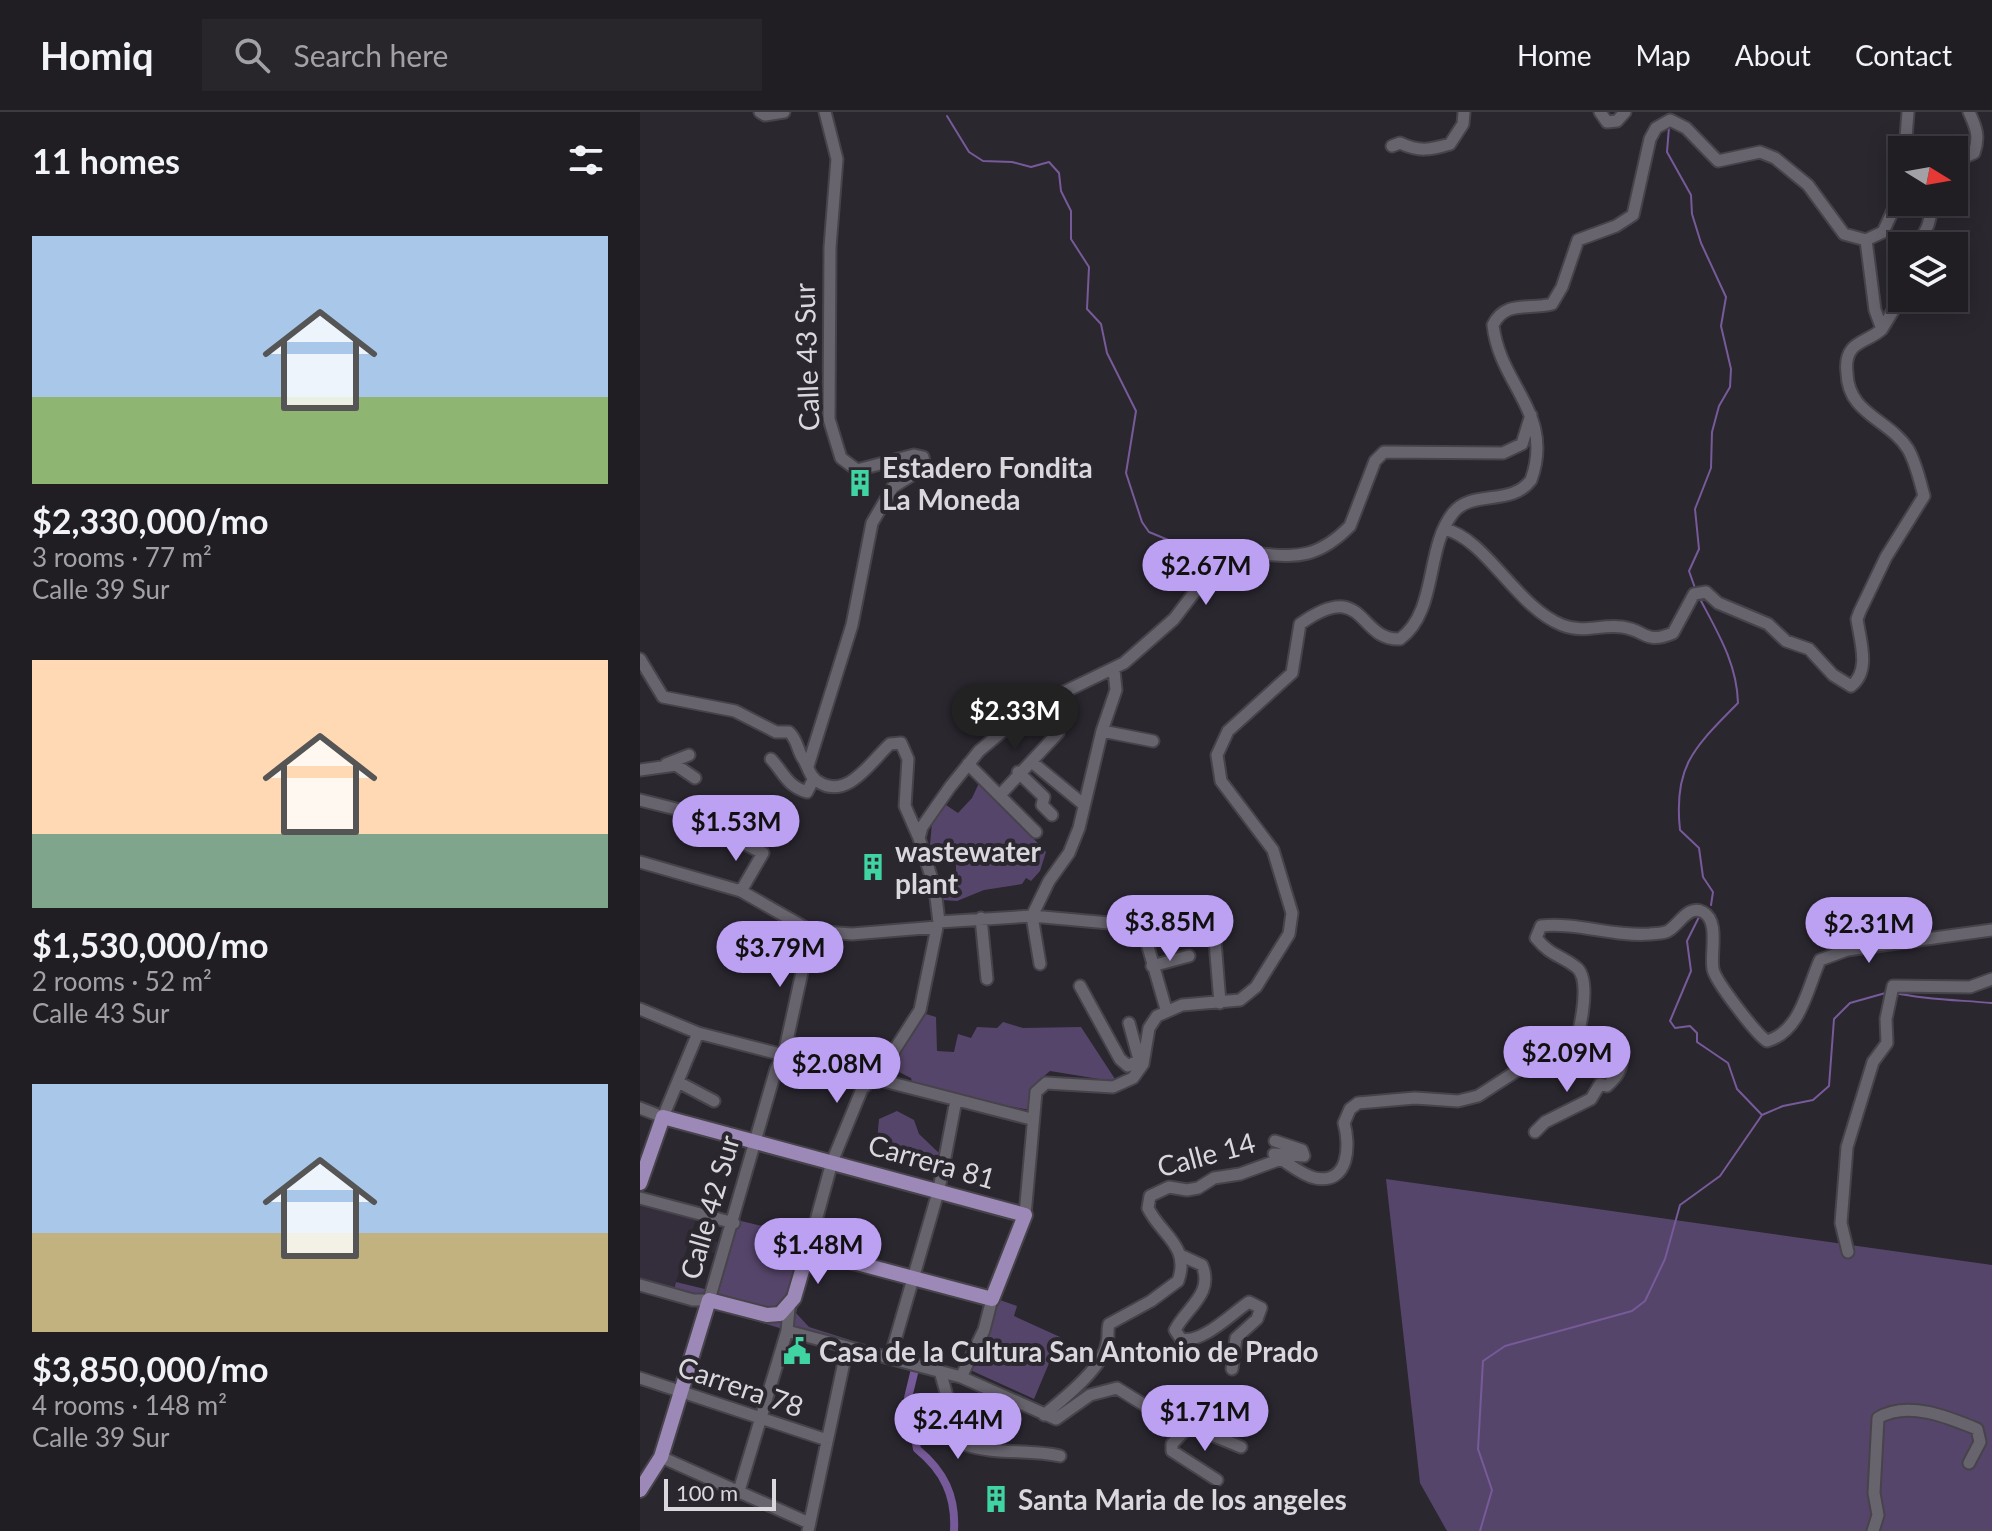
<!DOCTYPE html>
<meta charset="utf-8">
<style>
:root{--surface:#201d23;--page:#28262b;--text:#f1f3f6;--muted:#a2a2a6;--line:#3d3b41;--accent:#bca0f2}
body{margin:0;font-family:Lato,sans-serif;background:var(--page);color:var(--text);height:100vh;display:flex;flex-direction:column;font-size:30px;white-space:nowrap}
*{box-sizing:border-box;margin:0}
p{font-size:26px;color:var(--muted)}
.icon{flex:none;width:44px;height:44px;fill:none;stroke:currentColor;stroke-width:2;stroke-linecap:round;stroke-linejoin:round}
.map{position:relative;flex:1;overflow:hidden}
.side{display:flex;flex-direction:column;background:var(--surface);width:640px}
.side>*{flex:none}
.needle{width:52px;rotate:101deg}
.controls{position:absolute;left:1248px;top:24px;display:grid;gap:16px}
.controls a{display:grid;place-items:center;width:80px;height:80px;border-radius:0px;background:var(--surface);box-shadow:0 4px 20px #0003,0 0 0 2px var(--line);font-size:40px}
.scale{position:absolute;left:24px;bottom:20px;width:112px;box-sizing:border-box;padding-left:8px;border:4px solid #dad8dd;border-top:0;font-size:22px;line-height:28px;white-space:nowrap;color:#dad8dd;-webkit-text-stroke:6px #2a272f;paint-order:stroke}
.price{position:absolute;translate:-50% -68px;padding:0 18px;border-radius:28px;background:var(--accent);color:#111;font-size:26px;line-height:52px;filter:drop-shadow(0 2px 4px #0008)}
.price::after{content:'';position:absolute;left:50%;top:48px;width:24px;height:18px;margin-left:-12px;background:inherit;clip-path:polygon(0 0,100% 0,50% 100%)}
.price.current{background:#222;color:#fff}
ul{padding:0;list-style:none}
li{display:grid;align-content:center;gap:16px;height:424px;padding:0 32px}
li span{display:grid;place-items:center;height:248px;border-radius:0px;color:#555}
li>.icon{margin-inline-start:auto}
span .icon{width:144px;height:144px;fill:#fffc;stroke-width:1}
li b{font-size:34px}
h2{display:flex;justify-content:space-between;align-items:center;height:96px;padding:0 32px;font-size:34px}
header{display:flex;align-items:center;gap:48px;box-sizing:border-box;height:112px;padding:0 40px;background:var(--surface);border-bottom:2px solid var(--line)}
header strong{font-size:38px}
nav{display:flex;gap:44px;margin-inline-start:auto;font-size:28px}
.search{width:560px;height:72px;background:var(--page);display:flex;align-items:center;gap:20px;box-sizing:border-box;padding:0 28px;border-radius:0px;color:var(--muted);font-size:30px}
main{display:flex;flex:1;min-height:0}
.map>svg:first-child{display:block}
</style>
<header>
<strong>Homiq</strong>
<div class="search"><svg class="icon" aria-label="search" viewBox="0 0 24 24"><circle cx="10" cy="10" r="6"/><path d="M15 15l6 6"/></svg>Search here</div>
<nav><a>Home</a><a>Map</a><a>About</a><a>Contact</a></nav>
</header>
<main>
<section class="side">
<h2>11 homes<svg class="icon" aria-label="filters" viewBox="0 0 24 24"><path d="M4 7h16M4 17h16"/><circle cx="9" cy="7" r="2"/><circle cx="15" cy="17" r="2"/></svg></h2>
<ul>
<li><span style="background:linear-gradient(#a9c7e8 65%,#8fb573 0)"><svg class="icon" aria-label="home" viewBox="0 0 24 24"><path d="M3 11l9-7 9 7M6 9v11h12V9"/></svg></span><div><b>$2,330,000/mo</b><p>3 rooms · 77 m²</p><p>Calle 39 Sur</p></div></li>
<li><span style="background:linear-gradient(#ffd9b3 70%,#7fa58c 0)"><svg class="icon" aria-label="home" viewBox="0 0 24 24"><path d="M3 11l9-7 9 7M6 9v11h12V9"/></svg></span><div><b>$1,530,000/mo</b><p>2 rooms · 52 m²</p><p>Calle 43 Sur</p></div></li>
<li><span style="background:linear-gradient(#a9c7e8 60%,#c2b280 0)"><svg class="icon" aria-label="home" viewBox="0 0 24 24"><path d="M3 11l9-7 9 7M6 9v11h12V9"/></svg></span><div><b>$3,850,000/mo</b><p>4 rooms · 148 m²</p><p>Calle 39 Sur</p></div></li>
</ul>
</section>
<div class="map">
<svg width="1352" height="1419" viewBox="0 0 1352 1419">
<rect width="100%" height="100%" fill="#2a272f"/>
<path fill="#342e3c" d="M 0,1088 L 58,1101 L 51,1122 L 84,1132 L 81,1143 L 48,1133 L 33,1178 L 0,1168 Z"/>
<path fill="#56456a" d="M 340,669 L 406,740 L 400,759 L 391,769 L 386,766 L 382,772 L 344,778 L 317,789 L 303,788 L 299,765 L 316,764 L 316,741 L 311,732 L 290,733 L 292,711 L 306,693 L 318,701 L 332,686 Z
M 286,902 L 296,905 L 297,939 L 314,940 L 318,922 L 331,926 L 337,915 L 357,916 L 363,910 L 383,916 L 441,915 L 477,970 L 410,959 L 397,970 L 390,998 L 274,977 L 271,966 L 251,956 Z
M 257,999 L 274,1008 L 279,1022 L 299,1041 L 305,1038 L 300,1052 L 274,1049 L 263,1040 L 237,1029 L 239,1007 Z
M 746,1067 L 1352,1153 L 1352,1419 L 807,1419 L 780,1371 Z
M 97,1108 L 130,1116 L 129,1122 L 170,1132 L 171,1144 L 156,1201 L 169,1215 L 210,1228 L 207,1236 L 72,1196 L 60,1201 L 58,1196 L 32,1185 L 36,1170 L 69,1178 Z
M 357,1187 L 377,1194 L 374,1204 L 420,1225 L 394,1287 L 328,1257 Z"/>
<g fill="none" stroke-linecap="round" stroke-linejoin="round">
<path stroke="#775a99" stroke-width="2" d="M 307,4 L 329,40 L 343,49 L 372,50 L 391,55 L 409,50 L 419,61 L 421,79 L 431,99 L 431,127 L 449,155 L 447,197 L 461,212 L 467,241 L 496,299 L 486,361 L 502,410 L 509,420 L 555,439 L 571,438
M 1029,15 L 1027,40 L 1051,83 L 1052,102 L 1061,131 L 1086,185 L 1081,214 L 1091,257 L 1090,275 L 1079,294 L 1072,320 L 1071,356 L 1055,397 L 1059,437 L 1049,459 L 1055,476
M 1060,487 C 1078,521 1097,552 1098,591 C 1055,635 1033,653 1040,718 L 1059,736 L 1063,765 L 1073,780 L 1071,793
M 1059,805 L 1047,829 L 1051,859 L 1030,909 L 1035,916 L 1050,914 L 1057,921 L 1057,930 L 1088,951 L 1097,977 L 1122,1003
M 1255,881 C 1288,888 1319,888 1352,891
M 840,1419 L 852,1378 L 838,1337 L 843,1249 L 865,1234 L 992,1199 L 1005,1189 L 1025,1147 L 1040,1093 L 1080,1064 L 1122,1003 L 1143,994 L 1173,988 L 1189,974 L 1194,907 L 1210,891 L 1249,880"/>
<path stroke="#775a99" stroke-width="8" d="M 275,1257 L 268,1286 L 277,1337 C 304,1359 316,1384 314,1419"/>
<g stroke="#47434a" stroke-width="15">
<path id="minor" d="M 120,0 L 125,3 L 144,0
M 960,0 L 967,10 L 977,9 L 985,0
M 752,34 L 760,31 C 779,40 790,38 810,32 L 823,12 L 824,0
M 1265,38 L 1268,0
M 1314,50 L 1334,41 C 1340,25 1336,15 1329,0
M 1226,128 L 1235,198 L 1242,217 L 1262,184
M 1277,134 C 1286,119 1293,108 1290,90
M 804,417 C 846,426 876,495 922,513 C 945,522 960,512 982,515 C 1006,518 1005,533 1033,521 L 1054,482 L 1066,480 L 1078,491 L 1128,512 L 1146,529 L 1169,537 L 1193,563 L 1211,574 C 1231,559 1220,529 1217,507 L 1220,499 L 1246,445 L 1284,384 C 1280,369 1276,351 1268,337 C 1249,307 1208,302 1207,261 C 1206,253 1207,243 1212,237 C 1218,229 1233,226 1242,217
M 0,547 L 23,585 L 95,599 L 136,620 L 149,620 C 158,628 157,639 164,648 C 168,655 170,665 177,669 C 207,690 232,648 250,632 L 261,631 L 268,647 L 265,694 L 279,726
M 462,619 L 513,629
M 131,647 C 144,661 147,674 167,680 L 174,666
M 393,651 L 443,692
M 26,652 L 49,643
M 328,652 L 396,720
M 168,654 L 212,513 L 232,411 L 253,375 L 280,358 L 284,350 L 283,345 L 274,343 L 217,358 L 201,346 L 189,307 L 190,135 L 197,47 L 185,0
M 0,658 L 36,653 L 55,666
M 378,660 L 404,685 L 402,693 L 412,703
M 360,683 L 418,621
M 0,688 L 36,697 L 123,741 L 101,779
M 0,750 L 101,779 L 171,819 L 212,822 L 297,815 L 299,810 L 392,804 L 502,814 L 526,897
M 341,806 L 347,867
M 299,810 L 295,777 L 279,726 L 282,715 L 310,675 L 339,639 L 389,597 L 484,551 L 534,507 L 583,443 C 636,435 663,462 710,414 L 735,349 L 744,340 L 863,341 L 882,332 L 891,303
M 575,829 L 580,891
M 400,852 L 392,804 L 409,769 L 429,741 L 439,716 L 462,619 L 476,578 L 474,558
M 512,854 L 549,844
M 440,874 L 480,947 L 488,954 L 497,949 L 503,952
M 0,897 L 58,921 L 391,1007
M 489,911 L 500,951
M 40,971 L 74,989
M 0,996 L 23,1005 L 58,921
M 895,1020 L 905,1010 L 951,987 L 960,972 L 967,974 C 979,963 982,957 982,940 L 976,937
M 634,1042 L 664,1044 L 662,1038 L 635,1029
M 0,1086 L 94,1111
M 385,1103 L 396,980 L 406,971 L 473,975 L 493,966 L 503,952 L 509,916 L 517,904 L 542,893 L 600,888 L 616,875 L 649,822 L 652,801 L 633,738 L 581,669 L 577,643 L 588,619 L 652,561 L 660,512 C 726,465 717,529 760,527 C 798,499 785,436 813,401 C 832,377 871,395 891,368 C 915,302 860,274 853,213 C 865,188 888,198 912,192 L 922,175 L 938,128 L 976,114 L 993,103 L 1010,27 L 1016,16 L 1030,8 L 1046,16 L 1078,49 L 1120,40 L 1135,46 L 1168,73 L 1204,122 L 1226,128 L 1243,120 L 1256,92 L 1262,49
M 168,1138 L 192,1050 L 222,977 L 241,959 L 280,898 L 297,815
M 1208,1140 L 1201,1111 L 1207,1035 L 1233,950 L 1247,931 L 1246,907 L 1253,874 L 1330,875 L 1352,867
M 540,1143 L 562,1153 C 574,1182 547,1195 535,1218 L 541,1227 C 562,1232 591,1202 609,1190 L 621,1196 L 617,1207 L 596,1226 L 592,1257
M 0,1173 L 53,1188 L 69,1188 L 136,957 L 144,942 L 171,819
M 147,1219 L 321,1265 L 416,1307 L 450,1283 L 477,1276 L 514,1299 L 601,1335
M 250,1246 L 299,1077 L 316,988
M 300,1259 L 316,1316 L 326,1333 C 356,1343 389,1337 420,1344
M 321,1265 L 344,1218 L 352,1187
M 0,1266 L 187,1328
M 404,1303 C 423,1287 463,1256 467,1231 C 469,1225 467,1218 469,1212 L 511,1189 L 538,1169 C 551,1134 520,1122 508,1096 L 510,1084 L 529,1075 L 547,1078 L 558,1076 L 574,1066 L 600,1062 L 641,1047 C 652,1054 662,1063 675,1066 C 710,1073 710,1032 704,1011 L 710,997 L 718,991 L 775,986 L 818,989 L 838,984 L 889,951 L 930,951 C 937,931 954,868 936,855 C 919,842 912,845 896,826 L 901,814 C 937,810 974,825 1010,822 C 1016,821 1023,822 1028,819 C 1039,813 1048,792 1063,800 C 1080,809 1070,841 1073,857 C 1075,869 1117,923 1127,929 C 1161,919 1167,877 1180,848 L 1207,838 L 1352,818
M 549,1314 L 532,1332 L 532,1339 L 577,1368
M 21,1345 L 169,1411
M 98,1382 L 147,1219 L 149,1196
M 168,1419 L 207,1236
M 1233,1419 L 1238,1403 L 1234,1381 L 1238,1306 C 1267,1288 1308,1305 1337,1317 L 1340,1330 L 1329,1351"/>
</g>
<g stroke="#47434a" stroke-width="18">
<path id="major" d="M 0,1071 L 23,1005 L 385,1103 L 352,1187 L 168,1138 L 154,1186 L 140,1202 L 127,1203 L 69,1188 L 21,1345 L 0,1378"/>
</g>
<use href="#minor" stroke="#68646e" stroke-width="11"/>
<use href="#major" stroke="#9d89b8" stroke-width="14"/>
</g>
<defs>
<g id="building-bare" transform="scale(2.16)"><path d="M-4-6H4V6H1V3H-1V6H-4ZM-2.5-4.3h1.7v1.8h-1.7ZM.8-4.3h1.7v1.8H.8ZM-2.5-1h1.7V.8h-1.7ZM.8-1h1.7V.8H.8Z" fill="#3fd4a2" stroke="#2a272f" stroke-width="2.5" paint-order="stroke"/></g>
<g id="civic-bare" transform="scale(2.16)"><path d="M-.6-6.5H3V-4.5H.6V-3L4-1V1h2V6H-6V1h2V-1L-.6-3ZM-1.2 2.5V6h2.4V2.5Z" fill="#3fd4a2" stroke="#2a272f" stroke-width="2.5" paint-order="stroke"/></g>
</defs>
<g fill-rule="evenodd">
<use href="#building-bare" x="220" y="371"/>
<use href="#building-bare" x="233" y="755"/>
<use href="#civic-bare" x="157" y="1239"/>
<use href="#building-bare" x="356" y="1387"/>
</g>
<g text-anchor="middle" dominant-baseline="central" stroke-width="8" stroke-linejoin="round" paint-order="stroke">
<g font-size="28" fill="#dad8dd" stroke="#2a272f">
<text transform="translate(166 245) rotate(-92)">Calle 43 Sur</text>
<text transform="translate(566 1042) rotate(-15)">Calle 14</text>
<text transform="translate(292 1049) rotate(16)">Carrera 81</text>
<text transform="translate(69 1095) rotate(-74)">Calle 42 Sur</text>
<text transform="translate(101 1274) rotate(19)">Carrera 78</text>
</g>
<g font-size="28" font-weight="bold" fill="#dad8dd" stroke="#2a272f" text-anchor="start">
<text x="242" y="355">Estadero Fondita<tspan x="242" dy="32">La Moneda</tspan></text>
<text x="255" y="739">wastewater<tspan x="255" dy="32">plant</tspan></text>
<text x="179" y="1239">Casa de la Cultura San Antonio de Prado</text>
<text x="378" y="1387">Santa Maria de los angeles</text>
</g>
</g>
</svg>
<div class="controls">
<a><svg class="needle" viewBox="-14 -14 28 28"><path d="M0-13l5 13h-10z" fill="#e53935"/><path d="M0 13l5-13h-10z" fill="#a2a2a6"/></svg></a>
<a><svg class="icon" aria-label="layers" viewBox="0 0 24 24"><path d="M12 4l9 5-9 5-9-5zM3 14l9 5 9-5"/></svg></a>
</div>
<div class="scale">100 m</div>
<b class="price" style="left:566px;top:495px">$2.67M</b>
<b class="price current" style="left:375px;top:640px">$2.33M</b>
<b class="price" style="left:96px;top:751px">$1.53M</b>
<b class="price" style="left:530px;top:851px">$3.85M</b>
<b class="price" style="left:1229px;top:853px">$2.31M</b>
<b class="price" style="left:140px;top:877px">$3.79M</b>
<b class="price" style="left:927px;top:982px">$2.09M</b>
<b class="price" style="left:197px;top:993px">$2.08M</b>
<b class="price" style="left:178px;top:1174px">$1.48M</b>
<b class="price" style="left:565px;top:1341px">$1.71M</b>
<b class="price" style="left:318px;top:1349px">$2.44M</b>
</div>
</main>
